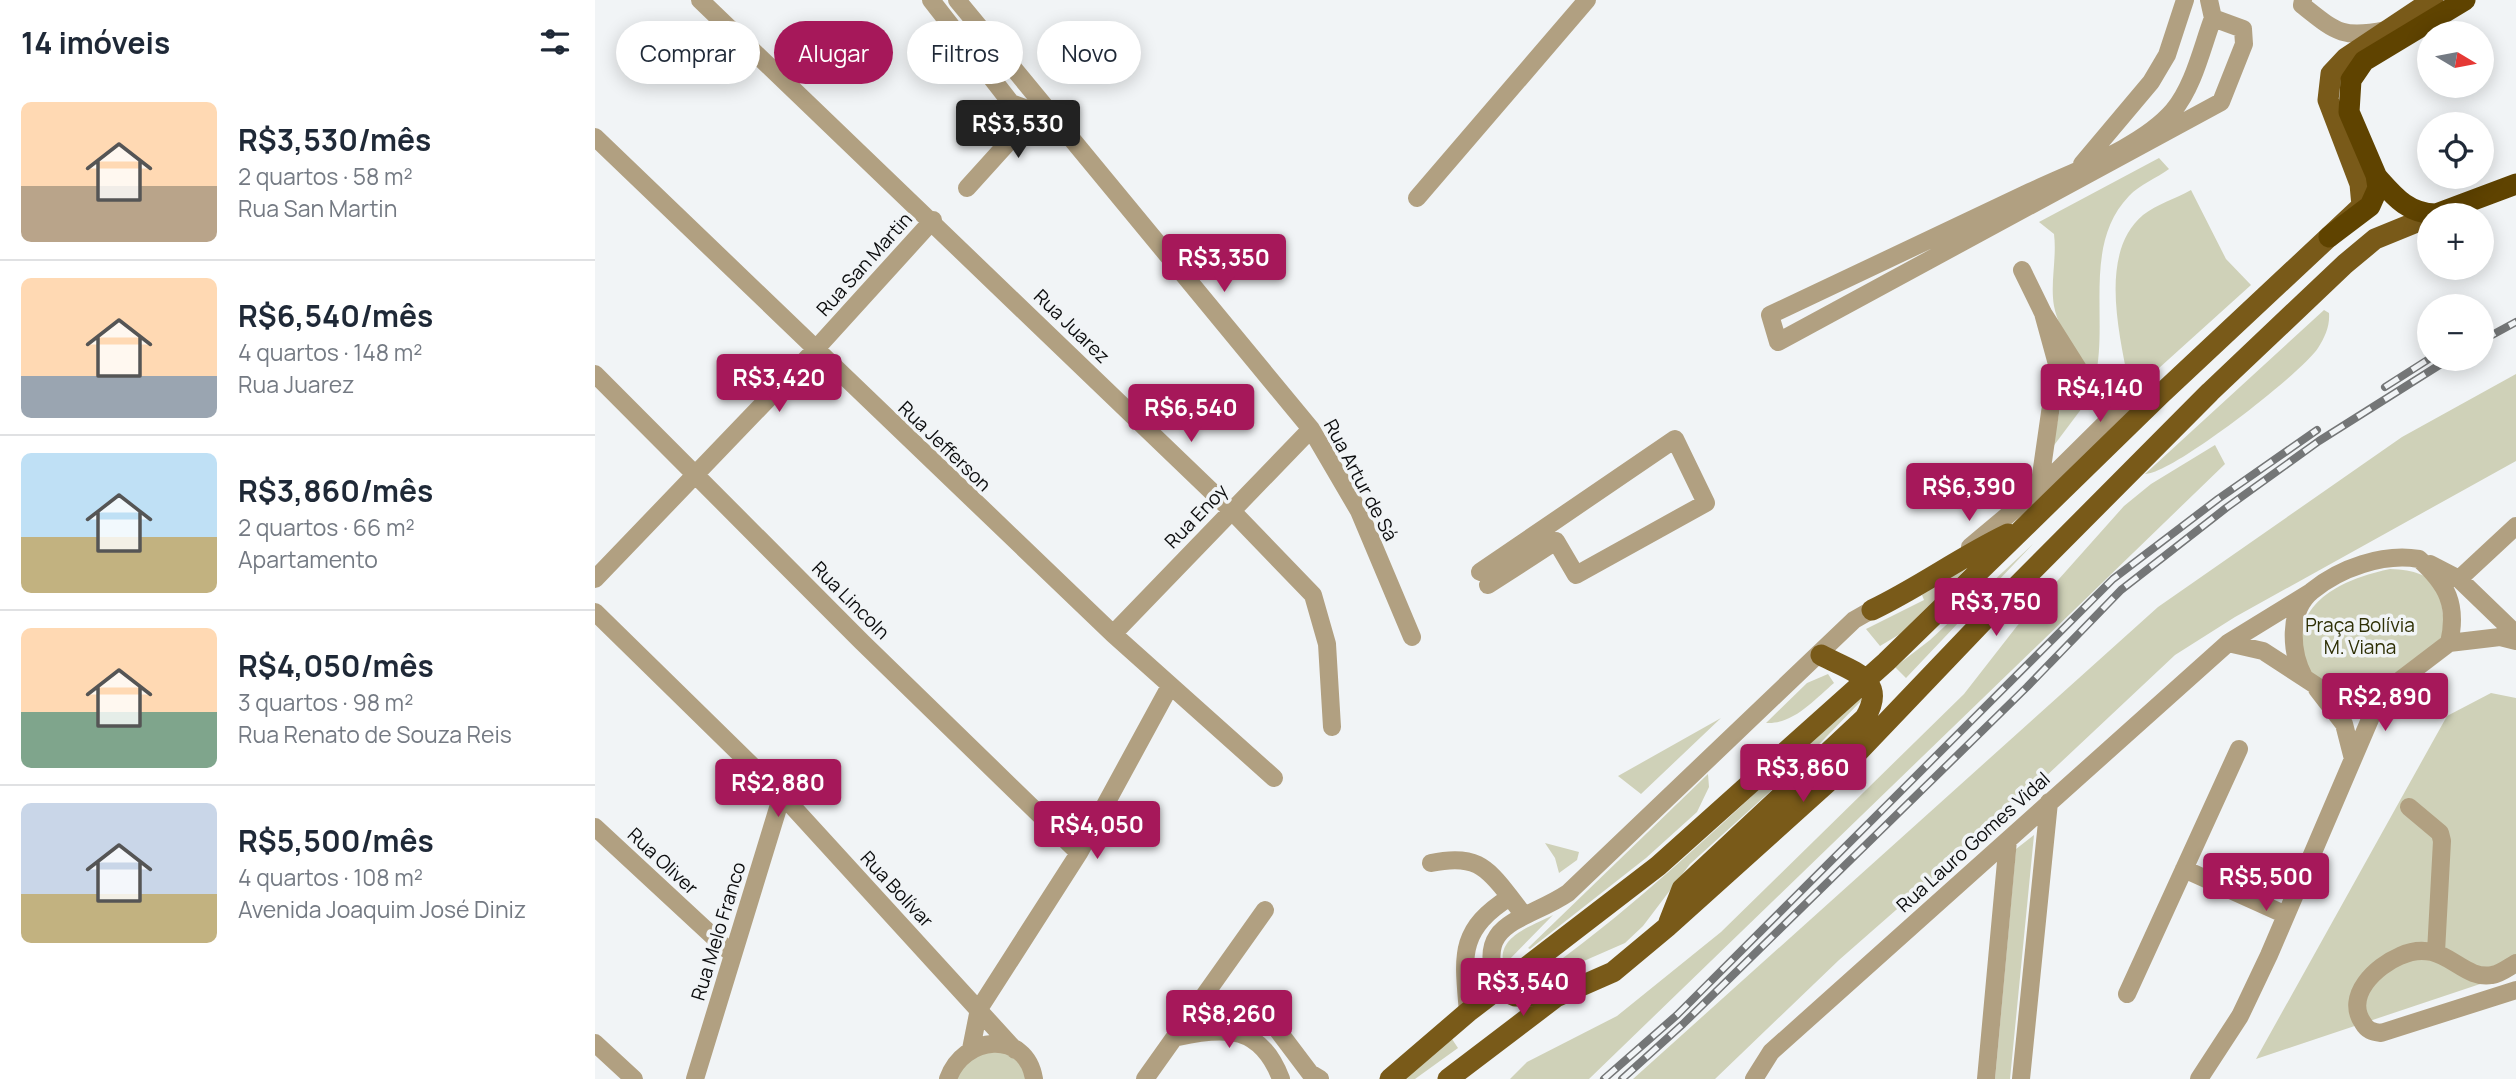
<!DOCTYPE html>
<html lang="pt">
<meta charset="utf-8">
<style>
:root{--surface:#fff;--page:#f2f2f3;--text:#1f2937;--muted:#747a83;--line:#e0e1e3;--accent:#a6185a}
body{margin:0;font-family:Manrope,sans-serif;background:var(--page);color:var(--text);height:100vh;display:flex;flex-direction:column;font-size:26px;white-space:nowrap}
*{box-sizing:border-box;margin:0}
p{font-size:23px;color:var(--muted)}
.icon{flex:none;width:38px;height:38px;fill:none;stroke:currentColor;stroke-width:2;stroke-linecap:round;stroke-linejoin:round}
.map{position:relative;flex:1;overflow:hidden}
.sheet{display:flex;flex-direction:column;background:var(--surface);width:595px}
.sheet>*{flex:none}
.guide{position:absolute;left:21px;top:21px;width:665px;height:63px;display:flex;gap:14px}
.needle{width:46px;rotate:100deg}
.tools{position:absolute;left:1822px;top:21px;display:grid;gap:14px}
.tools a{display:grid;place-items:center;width:77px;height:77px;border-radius:50%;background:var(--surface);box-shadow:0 4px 18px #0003;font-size:35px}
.price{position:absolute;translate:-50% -60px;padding:0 16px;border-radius:7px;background:var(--accent);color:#fff;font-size:23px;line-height:46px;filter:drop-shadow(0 2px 4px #0008)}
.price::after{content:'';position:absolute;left:50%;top:42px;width:21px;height:16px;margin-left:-10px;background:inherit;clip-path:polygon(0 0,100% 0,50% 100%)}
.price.on{background:#222;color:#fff}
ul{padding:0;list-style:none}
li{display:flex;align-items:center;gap:21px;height:175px;padding:0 21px}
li+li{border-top:2px solid var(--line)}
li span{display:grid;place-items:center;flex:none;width:196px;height:140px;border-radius:10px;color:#555}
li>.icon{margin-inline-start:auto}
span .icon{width:84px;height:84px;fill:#fffc;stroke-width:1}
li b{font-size:30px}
h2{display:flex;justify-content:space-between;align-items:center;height:84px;padding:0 21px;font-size:30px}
.pill{padding:0 24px;border-radius:32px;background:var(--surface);box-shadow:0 4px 18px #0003;font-size:24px;line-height:63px}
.pill.on{background:var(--accent);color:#fff}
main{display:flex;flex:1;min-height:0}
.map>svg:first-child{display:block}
</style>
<main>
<section class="sheet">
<h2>14 imóveis<svg class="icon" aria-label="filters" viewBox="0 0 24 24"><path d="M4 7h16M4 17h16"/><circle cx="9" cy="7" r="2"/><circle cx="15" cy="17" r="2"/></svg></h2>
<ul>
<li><span style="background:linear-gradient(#ffd9b3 60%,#b9a48a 0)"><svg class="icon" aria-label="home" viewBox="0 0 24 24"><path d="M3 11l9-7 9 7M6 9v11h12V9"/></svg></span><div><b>R$3,530/mês</b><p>2 quartos · 58 m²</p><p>Rua San Martin</p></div></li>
<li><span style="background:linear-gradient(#ffd9b3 70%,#9aa5b1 0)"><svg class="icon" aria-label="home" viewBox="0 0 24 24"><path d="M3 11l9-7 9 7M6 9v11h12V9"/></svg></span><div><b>R$6,540/mês</b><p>4 quartos · 148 m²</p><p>Rua Juarez</p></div></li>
<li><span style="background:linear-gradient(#bfe0f5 60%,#c2b280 0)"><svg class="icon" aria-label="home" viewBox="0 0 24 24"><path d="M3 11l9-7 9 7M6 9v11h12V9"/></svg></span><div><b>R$3,860/mês</b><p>2 quartos · 66 m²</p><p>Apartamento</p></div></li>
<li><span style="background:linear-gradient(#ffd9b3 60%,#7fa58c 0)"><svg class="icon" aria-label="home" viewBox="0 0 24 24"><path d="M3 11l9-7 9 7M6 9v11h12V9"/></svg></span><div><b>R$4,050/mês</b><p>3 quartos · 98 m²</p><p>Rua Renato de Souza Reis</p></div></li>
<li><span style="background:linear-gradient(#c9d6e8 65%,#c2b280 0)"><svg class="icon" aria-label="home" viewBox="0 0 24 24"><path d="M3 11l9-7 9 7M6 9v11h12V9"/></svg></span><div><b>R$5,500/mês</b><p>4 quartos · 108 m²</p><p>Avenida Joaquim José Diniz</p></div></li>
</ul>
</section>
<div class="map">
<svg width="1921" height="1079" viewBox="0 0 1921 1079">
<rect width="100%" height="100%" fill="#f1f4f6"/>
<path fill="#cfd1b8" d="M 1564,158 L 1574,169 C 1562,178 1544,185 1534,196 C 1487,245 1514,320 1500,379 C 1486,357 1464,333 1459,306 C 1455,283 1462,258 1459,234 L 1444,222 Z
M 1596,190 L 1631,259 L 1656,285 L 1543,387 L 1533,380 C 1524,332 1504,252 1548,215 C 1562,204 1580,199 1596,190 Z
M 1729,310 L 1734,313 C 1735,326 1730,337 1723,348 C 1707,373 1576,475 1550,474 Z
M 1921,374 L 1921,461 L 1640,617 L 1580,655 L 1415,810 L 1244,960 L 1120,1079 L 1038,1079 L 1563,607 L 1807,437 Z
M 1472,375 L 1496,396 L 1457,448 Z
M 1620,445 L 1630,464 L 994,1079 L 915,1079 L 932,1062 L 1022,1016 L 1126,932 L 1369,694 L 1422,626 L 1529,506 L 1556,484 Z
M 1438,544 L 1311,678 L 1300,667 L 1335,640 Z
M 1381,559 L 1305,634 L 1285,646 L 1271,629 L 1329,600 L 1327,595 Z
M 1795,569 C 1846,571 1846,591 1850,634 C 1825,659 1780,704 1740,690 C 1731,687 1721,677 1713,671 C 1710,662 1705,649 1706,639 C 1709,594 1758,577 1795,569 Z
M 1233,674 L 1239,683 C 1220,699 1198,725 1171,723 L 1212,683 Z
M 1896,693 L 1921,698 L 1921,972 L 1661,1059 L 1852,716 Z
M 1267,695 L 1266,701 L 1202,767 L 1095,864 L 1048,926 L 1030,943 L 943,981 L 939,979 C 1058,896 1159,791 1267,695 Z
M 1126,718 L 1046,794 L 1023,776 Z
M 1113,774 L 1114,787 L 1102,812 L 1051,858 L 935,949 L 933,948 Z
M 1439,835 L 1415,1079 L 1400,1079 L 1421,849 Z
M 950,843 L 984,852 L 982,860 L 964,873 L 960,858 Z
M 958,915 L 909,965 L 909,966 C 900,936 938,926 958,915 Z
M 857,1039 L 863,1048 L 820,1079 L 805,1079 Z
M 397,1048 L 421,1058 L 433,1079 L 358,1079 L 363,1067 Z"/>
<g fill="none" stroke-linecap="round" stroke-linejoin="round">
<path stroke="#b1a081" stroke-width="18" d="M 105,0 L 636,510 L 718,595 L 732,644 L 737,727
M 336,0 L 416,103 L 432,109 L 443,108
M 362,0 L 716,429 L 764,511 L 817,637
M 1614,0 L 1618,18 L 1648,29 L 1649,44 L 1626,102 L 1183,342 L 1175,315 C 1261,274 1348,233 1435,192 C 1479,171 1546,148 1578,111 C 1599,86 1607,47 1618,18
M 1708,0 L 1707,5 C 1741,32 1747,39 1791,30
M 0,137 L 518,634 L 679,778
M 1487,164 L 1556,82 L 1572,55 L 1590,0
M 372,188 L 447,105
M 822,198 L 992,0
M 1427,270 L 1448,313 L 1494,386 L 1535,399
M 0,374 L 267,642 L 484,853
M 1444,489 L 1462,364 L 1448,313
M 1375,547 L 1444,489 L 1535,399 L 1565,395
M 1835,564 L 1864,579 L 1921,634
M 885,572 L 1080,439 L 1111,503 L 981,575 L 961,541 L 893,585
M 0,579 L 219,351 L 338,220
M 1864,579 L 1921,526
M 0,612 L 187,795 L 420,1050
M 518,634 L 716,429
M 1633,643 L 1668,651 L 1737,696 L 1757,699 L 1791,691 L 1854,643 C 1863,605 1852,584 1824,559 C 1788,553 1745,568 1717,591 C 1692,611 1696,653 1709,677
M 1854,643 L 1905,637 L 1921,641
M 1722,689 L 1749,724 L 1758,759
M 1814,807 L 1845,833 L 1847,841 L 1841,952
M 0,827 L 137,954
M 836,863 C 878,854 891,865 915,897
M 1589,869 L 1691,915
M 1921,963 C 1914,967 1905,974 1897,975 C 1865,981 1849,936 1805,956 C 1781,966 1749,996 1768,1023 C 1772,1030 1777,1032 1786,1033 L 1921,990
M 904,989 C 876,921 930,922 973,893 L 1259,620 L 1287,604
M 1532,994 L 1644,749
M 873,1012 C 868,955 863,930 915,897 L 928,914
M 598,1022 L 615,1007 L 636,1003 L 672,1016 L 715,1073 L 725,1079
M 583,1037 C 631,1026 666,1026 686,1079
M 0,1043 L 39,1079
M 376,1049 L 384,1009 L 484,853 L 575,686
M 100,1079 L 187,795
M 353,1079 C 368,1035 431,1029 439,1079
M 550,1079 L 670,910
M 1159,1079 L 1176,1052 L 1633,643 L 1716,592
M 1391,1079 L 1413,840
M 1426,1079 L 1454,802
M 1604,1079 L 1645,1016 L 1674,955 L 1776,717 L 1791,691"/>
<path stroke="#795a19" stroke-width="21" d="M 1277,610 C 1325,587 1365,557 1413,534
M 1074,922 L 1087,889 L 1270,718 C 1294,678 1255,671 1226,655
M 904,989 L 920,996 L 961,997
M 795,1079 L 873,1012 L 1063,866 L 1291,662 L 1565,395 L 1767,206 L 1765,184 L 1733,100 L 1736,74 L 1751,58 L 1838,0
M 853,1079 L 961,997 L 1018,972 L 1072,927 L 1242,774 L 1413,595 L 1615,392 L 1750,264 L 1780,239 L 1834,217"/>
<path stroke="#5f4300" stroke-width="21" d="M 1782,177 C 1799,196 1813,214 1841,214 L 1921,184
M 1734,237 L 1775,206 L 1783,188 L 1781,175 L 1754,112 L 1756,80 L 1769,61 L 1870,0"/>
<g stroke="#747677" stroke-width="8">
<path id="rail" d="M 1886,341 L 1921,322
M 1790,387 L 1834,359
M 1009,1079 L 1082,1015 L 1518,579 L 1623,499 L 1722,430
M 1027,1079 L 1088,1024 L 1432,687 L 1526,590 L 1631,508 L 1724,441 L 1854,359"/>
</g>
<use href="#rail" stroke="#f1f4f6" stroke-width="5" stroke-dasharray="16" stroke-linecap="butt"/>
</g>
<g text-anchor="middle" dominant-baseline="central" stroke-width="7" stroke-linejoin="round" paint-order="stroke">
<g font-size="19" fill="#0c0d0e" stroke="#f1f4f6">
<text transform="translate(269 264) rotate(-48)">Rua San Martin</text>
<text transform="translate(477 326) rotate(44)">Rua Juarez</text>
<text transform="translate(350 446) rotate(44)">Rua Jefferson</text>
<text transform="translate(766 480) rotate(62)">Rua Artur de Sá</text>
<text transform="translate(601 516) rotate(-46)">Rua Enoy</text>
<text transform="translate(256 600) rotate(45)">Rua Lincoln</text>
<text transform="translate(1378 842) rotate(-42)">Rua Lauro Gomes Vidal</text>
<text transform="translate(68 861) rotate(43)">Rua Oliver</text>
<text transform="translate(302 889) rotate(47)">Rua Bolívar</text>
<text transform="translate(123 931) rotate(-73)">Rua Melo Franco</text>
</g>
<g font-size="19" fill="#2e2f05" stroke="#f1f4f6">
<text x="1765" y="625">Praça Bolívia<tspan x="1765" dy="22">M. Viana</tspan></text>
</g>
</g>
</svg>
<div class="tools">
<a><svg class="needle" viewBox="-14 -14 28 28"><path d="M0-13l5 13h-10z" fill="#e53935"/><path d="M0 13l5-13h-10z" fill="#747a83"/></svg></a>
<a><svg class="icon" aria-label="locate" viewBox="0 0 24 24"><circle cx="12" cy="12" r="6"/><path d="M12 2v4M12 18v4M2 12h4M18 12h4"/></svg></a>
<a>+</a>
<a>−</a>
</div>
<b class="price on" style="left:423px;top:160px">R$3,530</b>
<b class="price" style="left:629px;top:294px">R$3,350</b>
<b class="price" style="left:184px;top:414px">R$3,420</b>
<b class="price" style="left:1505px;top:424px">R$4,140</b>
<b class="price" style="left:596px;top:444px">R$6,540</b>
<b class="price" style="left:1374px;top:523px">R$6,390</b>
<b class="price" style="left:1401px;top:638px">R$3,750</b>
<b class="price" style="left:1790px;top:733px">R$2,890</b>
<b class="price" style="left:1208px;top:804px">R$3,860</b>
<b class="price" style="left:183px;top:819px">R$2,880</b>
<b class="price" style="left:502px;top:861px">R$4,050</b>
<b class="price" style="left:1671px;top:913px">R$5,500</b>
<b class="price" style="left:928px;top:1018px">R$3,540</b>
<b class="price" style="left:634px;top:1050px">R$8,260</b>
<div class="guide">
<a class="pill">Comprar</a>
<a class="pill on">Alugar</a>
<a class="pill">Filtros</a>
<a class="pill">Novo</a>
</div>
</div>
</main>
